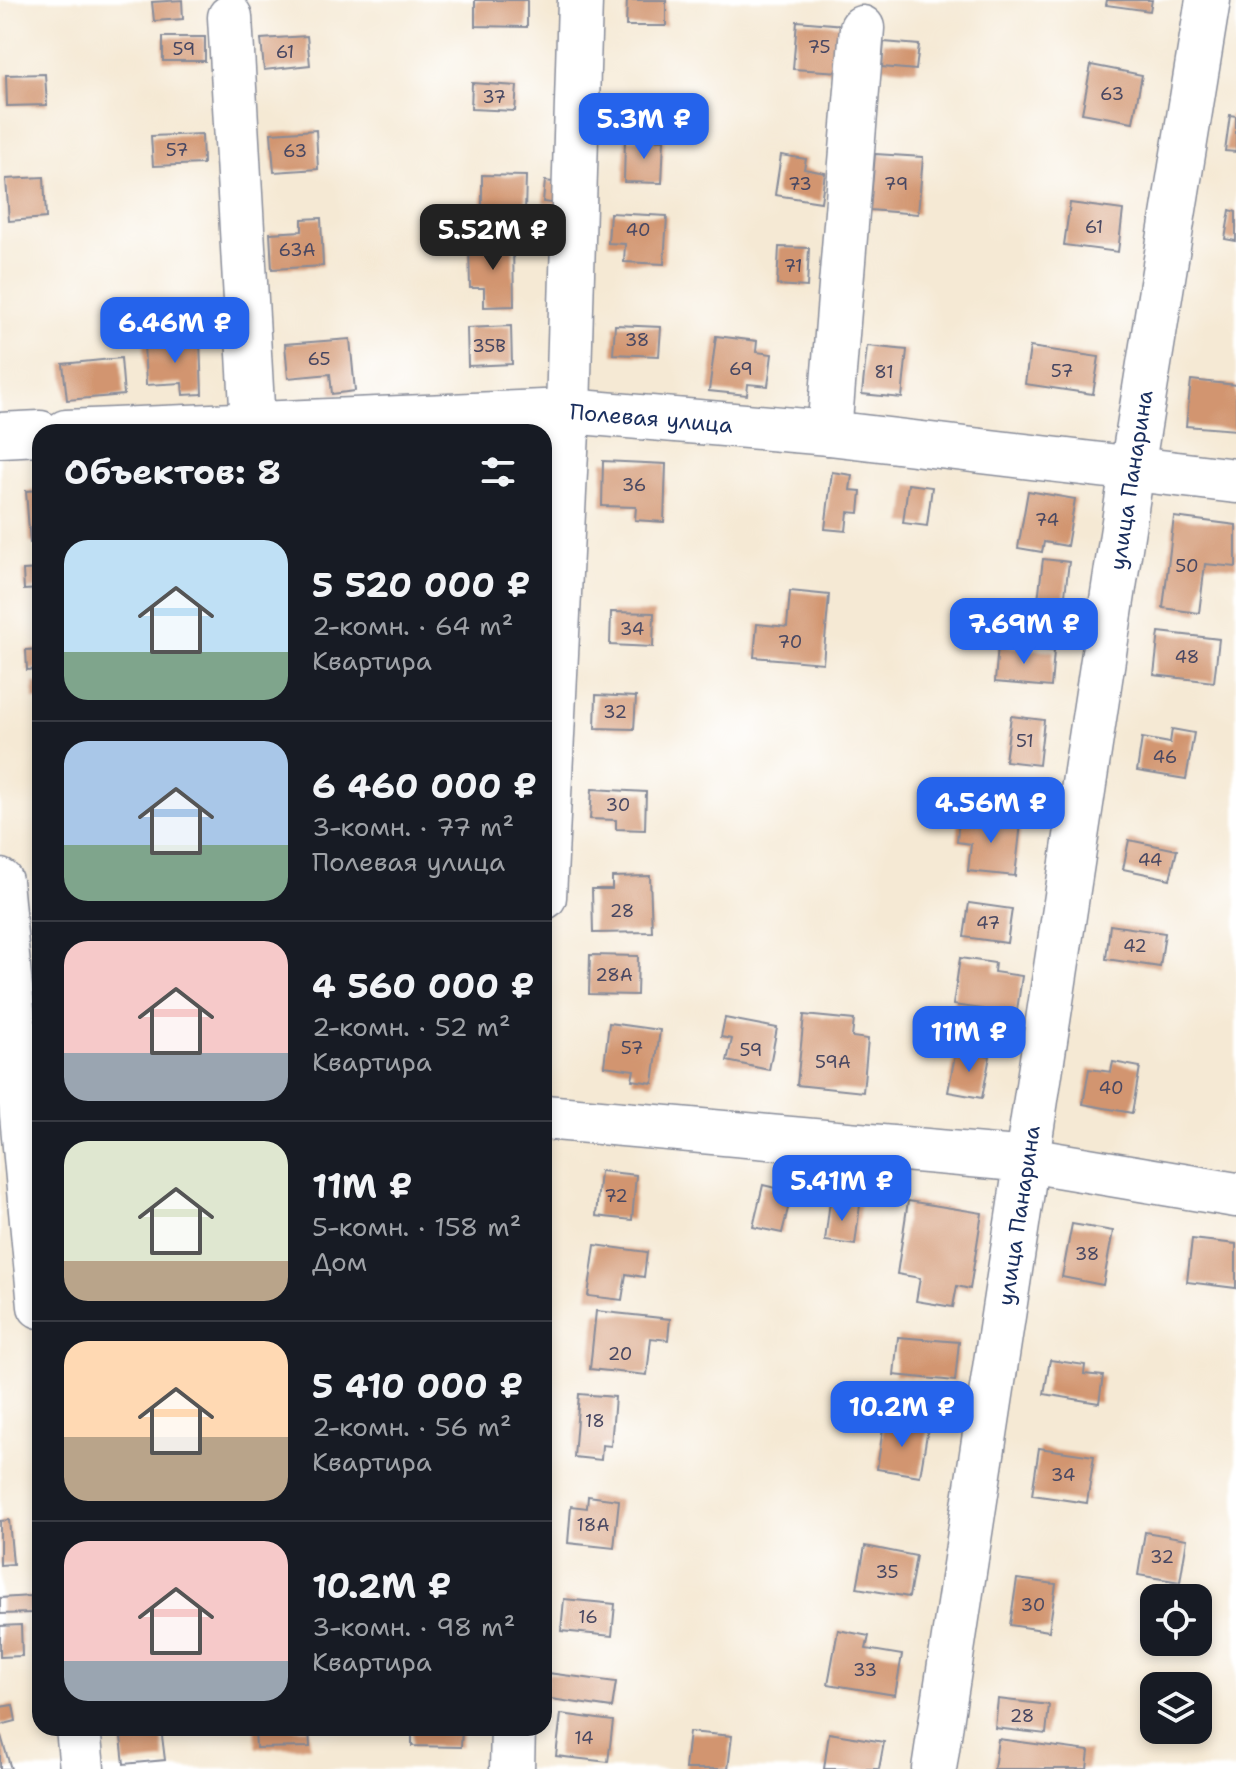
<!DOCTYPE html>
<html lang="ru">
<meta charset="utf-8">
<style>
:root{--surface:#171b24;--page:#242831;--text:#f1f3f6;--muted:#9ea1a6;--line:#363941;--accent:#2563eb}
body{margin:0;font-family:"Shantell Sans",sans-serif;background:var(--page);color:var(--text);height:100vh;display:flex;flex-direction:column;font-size:30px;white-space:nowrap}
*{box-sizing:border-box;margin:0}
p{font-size:26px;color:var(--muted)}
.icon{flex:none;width:44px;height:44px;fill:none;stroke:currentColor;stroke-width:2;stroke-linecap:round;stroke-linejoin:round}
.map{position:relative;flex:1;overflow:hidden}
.drawer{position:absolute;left:32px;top:424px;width:520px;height:1312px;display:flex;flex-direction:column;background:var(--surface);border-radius:24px;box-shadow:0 4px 12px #0003}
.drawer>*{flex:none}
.tools{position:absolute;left:1140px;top:1584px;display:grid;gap:16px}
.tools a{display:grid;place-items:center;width:72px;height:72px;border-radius:16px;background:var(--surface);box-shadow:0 4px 12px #0003;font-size:40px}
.price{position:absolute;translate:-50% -68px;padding:0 18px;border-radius:16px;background:var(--accent);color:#fff;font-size:26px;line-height:52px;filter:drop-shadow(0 2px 4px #0008)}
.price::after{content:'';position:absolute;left:50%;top:48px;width:24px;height:18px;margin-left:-12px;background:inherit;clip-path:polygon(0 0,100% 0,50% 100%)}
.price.current{background:#222;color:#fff}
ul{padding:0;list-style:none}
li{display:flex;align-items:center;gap:24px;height:200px;padding:0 32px}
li+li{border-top:2px solid var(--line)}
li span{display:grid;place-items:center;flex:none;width:224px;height:160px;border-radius:24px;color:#555}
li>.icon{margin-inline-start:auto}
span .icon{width:96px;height:96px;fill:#fffc;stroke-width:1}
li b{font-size:34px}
h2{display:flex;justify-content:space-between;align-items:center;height:96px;padding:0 32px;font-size:34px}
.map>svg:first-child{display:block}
</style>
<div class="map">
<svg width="1236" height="1769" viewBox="0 0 1236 1769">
<rect width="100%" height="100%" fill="#fff"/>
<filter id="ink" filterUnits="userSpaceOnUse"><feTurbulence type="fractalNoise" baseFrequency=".0125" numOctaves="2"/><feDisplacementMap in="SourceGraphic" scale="16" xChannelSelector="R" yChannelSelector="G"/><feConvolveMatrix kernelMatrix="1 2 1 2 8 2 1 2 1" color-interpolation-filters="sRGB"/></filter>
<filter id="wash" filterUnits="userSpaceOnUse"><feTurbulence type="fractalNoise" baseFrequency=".006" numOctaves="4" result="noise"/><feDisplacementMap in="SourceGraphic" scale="32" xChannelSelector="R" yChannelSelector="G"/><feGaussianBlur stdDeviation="1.8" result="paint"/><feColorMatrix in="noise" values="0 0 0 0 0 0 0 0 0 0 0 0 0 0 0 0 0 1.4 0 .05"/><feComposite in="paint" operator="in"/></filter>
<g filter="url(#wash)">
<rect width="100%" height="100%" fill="#f5e9d4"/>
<g id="blocks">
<path fill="#d29570" d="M 182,0 L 183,19 L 154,21 L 152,2 Z
M 475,0 L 527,0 L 527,27 L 475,26 Z
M 627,0 L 666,0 L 666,26 L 626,26 Z
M 1107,0 L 1152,0 L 1150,11 L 1106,5 Z
M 797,21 L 844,25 L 841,72 L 793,69 Z
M 307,36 L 310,65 L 264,70 L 261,39 Z
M 163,37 L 205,37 L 205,61 L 163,61 Z
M 884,42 L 919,45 L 916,70 L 882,67 Z
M 1091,65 L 1142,75 L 1133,122 L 1082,113 Z
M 45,74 L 47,105 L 7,106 L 6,75 Z
M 472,83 L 517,86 L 515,111 L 471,109 Z
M 1230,115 L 1236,116 L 1236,152 L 1225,151 Z
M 316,130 L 318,169 L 274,172 L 271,133 Z
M 202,134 L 203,164 L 153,166 L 151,136 Z
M 625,139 L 664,140 L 662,183 L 624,182 Z
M 875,154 L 923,157 L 918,214 L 870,210 Z
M 781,155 L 806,159 L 804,169 L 825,173 L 821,202 L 775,195 Z
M 482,175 L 526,176 L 525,213 L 482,212 Z
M 44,177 L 46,218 L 9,221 L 6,179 Z
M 545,181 L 561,183 L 558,204 L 543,202 Z
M 1070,203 L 1123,210 L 1118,252 L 1064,245 Z
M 1230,210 L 1236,212 L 1236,241 L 1225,239 Z
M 610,213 L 667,216 L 664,264 L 624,262 L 625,244 L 608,243 Z
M 321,218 L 323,266 L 272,269 L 270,233 L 302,231 L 302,219 Z
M 469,242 L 513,242 L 514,306 L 484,307 L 484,288 L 470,288 Z
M 779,247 L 809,248 L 807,287 L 777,285 Z
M 615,325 L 661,327 L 659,356 L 613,354 Z
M 511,326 L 512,364 L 468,366 L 467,328 Z
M 716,336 L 757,341 L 756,352 L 772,354 L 768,386 L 748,384 L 747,395 L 709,391 Z
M 350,339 L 355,391 L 332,394 L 330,374 L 288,378 L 285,344 Z
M 200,341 L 202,394 L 183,395 L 182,383 L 146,385 L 144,343 Z
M 867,346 L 907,350 L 902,398 L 862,394 Z
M 1030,347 L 1099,357 L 1093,394 L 1025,384 Z
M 121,358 L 124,395 L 67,400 L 63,364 Z
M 1191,380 L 1236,385 L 1236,430 L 1186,426 Z
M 603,461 L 666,464 L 664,522 L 635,520 L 636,507 L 602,506 Z
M 832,472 L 852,475 L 850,490 L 861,491 L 859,513 L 848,512 L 846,531 L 825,529 Z
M 908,484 L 932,487 L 927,526 L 903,523 Z
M 40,490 L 40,542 L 30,543 L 26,491 Z
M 1028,491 L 1075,499 L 1067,546 L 1044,542 L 1042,552 L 1018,548 Z
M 1174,517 L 1236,525 L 1236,567 L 1205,564 L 1199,613 L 1163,608 Z
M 1043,559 L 1069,562 L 1064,603 L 1038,600 Z
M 40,569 L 40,589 L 24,590 L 23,570 Z
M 790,591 L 829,595 L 823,663 L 754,657 L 757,624 L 787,627 Z
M 611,612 L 654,613 L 653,647 L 610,645 Z
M 1159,632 L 1219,639 L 1214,682 L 1154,675 Z
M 998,645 L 1054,651 L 1051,687 L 995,682 Z
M 40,649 L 40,669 L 27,670 L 26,650 Z
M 33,683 L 40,683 L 40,700 L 34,700 Z
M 596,695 L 636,697 L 634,729 L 595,728 Z
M 1011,716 L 1044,720 L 1039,765 L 1005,761 Z
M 1172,729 L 1194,733 L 1186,779 L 1137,771 L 1142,738 L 1170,743 Z
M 592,789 L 646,792 L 645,830 L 616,829 L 616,820 L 590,819 Z
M 959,817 L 1021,823 L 1015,876 L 968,871 L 971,844 L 957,842 Z
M 1129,840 L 1177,850 L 1170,879 L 1123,869 Z
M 650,876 L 652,932 L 593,933 L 592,889 L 612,889 L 612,877 Z
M 969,903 L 1012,909 L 1007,943 L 964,937 Z
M 1110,925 L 1165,933 L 1160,967 L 1106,959 Z
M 590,955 L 638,956 L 637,995 L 589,994 Z
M 960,958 L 995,963 L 994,972 L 1022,976 L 1014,1031 L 980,1026 L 983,1009 L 953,1005 Z
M 804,1015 L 854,1020 L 852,1037 L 868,1039 L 863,1092 L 797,1085 Z
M 725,1018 L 777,1028 L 769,1070 L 727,1061 L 732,1039 L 721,1037 Z
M 609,1023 L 660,1030 L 653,1083 L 632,1080 L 634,1070 L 604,1066 Z
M 956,1050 L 990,1056 L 982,1098 L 948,1092 Z
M 1113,1062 L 1140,1067 L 1132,1113 L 1083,1104 L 1089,1069 L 1111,1072 Z
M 600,1171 L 636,1175 L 632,1220 L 596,1216 Z
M 763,1185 L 792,1192 L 782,1233 L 753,1227 Z
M 830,1201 L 860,1205 L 855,1245 L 825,1241 Z
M 908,1201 L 982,1213 L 970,1289 L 957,1286 L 953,1307 L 916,1301 L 920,1278 L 897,1274 Z
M 1072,1224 L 1113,1231 L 1103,1285 L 1062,1277 Z
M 1192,1239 L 1236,1244 L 1236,1288 L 1187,1282 Z
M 595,1245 L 647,1252 L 644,1277 L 626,1274 L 622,1300 L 588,1296 Z
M 596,1311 L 670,1319 L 668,1340 L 651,1338 L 647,1375 L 590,1369 Z
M 898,1337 L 959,1342 L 955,1381 L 894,1375 Z
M 1050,1360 L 1085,1365 L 1084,1374 L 1103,1376 L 1099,1403 L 1044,1394 Z
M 579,1394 L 615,1397 L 611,1446 L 602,1445 L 601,1460 L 574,1457 Z
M 884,1422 L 928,1428 L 920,1476 L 877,1469 Z
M 1039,1448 L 1094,1456 L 1087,1503 L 1032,1495 Z
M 588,1496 L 619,1500 L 614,1548 L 568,1543 L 571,1506 L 587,1508 Z
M 9,1520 L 13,1564 L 0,1565 L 0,1521 Z
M 1145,1532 L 1187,1539 L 1180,1582 L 1138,1575 Z
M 865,1546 L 916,1556 L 909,1597 L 857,1588 Z
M 1017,1579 L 1056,1584 L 1049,1631 L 1010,1625 Z
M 31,1596 L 32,1613 L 0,1614 L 0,1598 Z
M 564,1599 L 615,1604 L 612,1636 L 561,1631 Z
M 21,1625 L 22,1656 L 0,1657 L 0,1626 Z
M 838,1630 L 869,1636 L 866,1649 L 902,1655 L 895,1695 L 828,1684 Z
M 548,1673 L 616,1682 L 612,1708 L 544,1698 Z
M 998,1699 L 1049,1705 L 1046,1734 L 995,1728 Z
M 13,1705 L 16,1721 L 0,1725 L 0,1707 Z
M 561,1714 L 613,1721 L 608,1762 L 556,1756 Z
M 120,1728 L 161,1728 L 165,1760 L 124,1764 Z
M 255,1728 L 309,1728 L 310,1747 L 256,1748 Z
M 412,1728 L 462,1728 L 461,1747 L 412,1746 Z
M 689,1732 L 732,1736 L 728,1769 L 685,1769 Z
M 829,1733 L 884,1742 L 879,1769 L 824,1769 Z
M 0,1736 L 1,1736 L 11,1769 L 0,1769 Z
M 998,1739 L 1089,1751 L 1087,1769 L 994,1769 Z"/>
</g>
</g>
<g filter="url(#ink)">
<use href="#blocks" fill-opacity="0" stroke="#888c99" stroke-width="2"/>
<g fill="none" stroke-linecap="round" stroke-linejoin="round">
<g stroke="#888c99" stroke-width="47">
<g id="minor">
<path d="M 230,17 L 253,424"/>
<path id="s1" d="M 66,432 L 568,411 L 829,433 L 1236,481"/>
<path d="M 829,433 L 862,28"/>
<path d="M 0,435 L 40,433"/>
<path d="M 0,881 L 40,1306"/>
<path d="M 544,897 L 568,411 L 580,0"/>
<path d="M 544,1117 L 1028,1160 L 1236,1195"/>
<path d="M 78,1728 L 82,1769"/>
<path d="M 512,1769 L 513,1728"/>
<path id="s2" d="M 934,1769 L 1132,469 L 1208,0"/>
</g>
</g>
<use href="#minor" stroke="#fff" stroke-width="44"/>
</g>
</g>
<g text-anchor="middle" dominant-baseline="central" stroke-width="7" stroke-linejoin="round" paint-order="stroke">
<g font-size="18" fill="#494862">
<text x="819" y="47">75</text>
<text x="184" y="49">59</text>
<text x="285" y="52">61</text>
<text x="1112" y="94">63</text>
<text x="494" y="97">37</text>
<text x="177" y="150">57</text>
<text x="295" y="151">63</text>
<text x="800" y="184">73</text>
<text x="896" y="184">79</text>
<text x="1094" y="227">61</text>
<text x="638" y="230">40</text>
<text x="297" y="250">63А</text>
<text x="793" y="266">71</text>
<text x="637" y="340">38</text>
<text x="489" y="346">35В</text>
<text x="319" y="359">65</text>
<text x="741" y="369">69</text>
<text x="1062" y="371">57</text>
<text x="884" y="372">81</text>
<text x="634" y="485">36</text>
<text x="1047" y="520">74</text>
<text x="1187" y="566">50</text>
<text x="632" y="629">34</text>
<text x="790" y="642">70</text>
<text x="1187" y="657">48</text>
<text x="615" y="712">32</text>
<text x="1025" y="741">51</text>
<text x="1165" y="757">46</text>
<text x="618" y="805">30</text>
<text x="1150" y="860">44</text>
<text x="622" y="911">28</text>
<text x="988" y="923">47</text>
<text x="1135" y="946">42</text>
<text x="614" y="975">28А</text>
<text x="632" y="1048">57</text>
<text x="751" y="1050">59</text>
<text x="833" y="1062">59А</text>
<text x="1111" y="1088">40</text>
<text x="616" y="1196">72</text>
<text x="1087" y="1254">38</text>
<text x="620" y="1354">20</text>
<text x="595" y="1421">18</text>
<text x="1063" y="1475">34</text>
<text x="593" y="1525">18А</text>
<text x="1162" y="1557">32</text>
<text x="887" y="1572">35</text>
<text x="1033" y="1605">30</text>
<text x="588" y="1617">16</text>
<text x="865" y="1670">33</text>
<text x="1022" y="1716">28</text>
<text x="584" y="1738">14</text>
</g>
<g font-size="22" fill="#1b2f5e" stroke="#fff">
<text stroke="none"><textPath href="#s1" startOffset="586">Полевая улица</textPath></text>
<text stroke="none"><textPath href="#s2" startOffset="1304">улица Панарина</textPath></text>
<text stroke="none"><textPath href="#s2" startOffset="560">улица Панарина</textPath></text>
</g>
</g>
</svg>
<div class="tools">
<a><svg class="icon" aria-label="locate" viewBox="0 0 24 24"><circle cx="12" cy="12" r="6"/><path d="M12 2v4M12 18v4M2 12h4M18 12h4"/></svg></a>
<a><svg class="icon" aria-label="layers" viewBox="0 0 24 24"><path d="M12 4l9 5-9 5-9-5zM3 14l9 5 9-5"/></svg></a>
</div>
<b class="price" style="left:644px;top:161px">5.3M ₽</b>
<b class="price current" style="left:493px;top:272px">5.52M ₽</b>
<b class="price" style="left:175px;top:365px">6.46M ₽</b>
<b class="price" style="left:1024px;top:666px">7.69M ₽</b>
<b class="price" style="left:991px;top:845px">4.56M ₽</b>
<b class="price" style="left:969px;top:1074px">11M ₽</b>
<b class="price" style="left:842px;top:1223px">5.41M ₽</b>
<b class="price" style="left:902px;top:1449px">10.2M ₽</b>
<section class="drawer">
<h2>Объектов: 8<svg class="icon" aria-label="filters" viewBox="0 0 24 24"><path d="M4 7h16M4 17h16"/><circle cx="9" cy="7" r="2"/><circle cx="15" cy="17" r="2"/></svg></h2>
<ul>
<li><span style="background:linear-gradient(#bfe0f5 70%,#7fa58c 0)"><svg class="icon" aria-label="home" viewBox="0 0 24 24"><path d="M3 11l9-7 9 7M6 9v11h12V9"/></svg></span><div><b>5 520 000 ₽</b><p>2-комн. · 64 m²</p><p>Квартира</p></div></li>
<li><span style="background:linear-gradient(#a9c7e8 65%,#7fa58c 0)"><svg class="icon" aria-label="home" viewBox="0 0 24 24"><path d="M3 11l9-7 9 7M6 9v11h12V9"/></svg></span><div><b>6 460 000 ₽</b><p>3-комн. · 77 m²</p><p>Полевая улица</p></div></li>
<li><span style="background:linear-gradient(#f6c9c9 70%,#9aa5b1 0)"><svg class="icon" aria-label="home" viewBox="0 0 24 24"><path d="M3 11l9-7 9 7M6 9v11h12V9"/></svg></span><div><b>4 560 000 ₽</b><p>2-комн. · 52 m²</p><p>Квартира</p></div></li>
<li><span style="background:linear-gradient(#dfe7d0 75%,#b9a48a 0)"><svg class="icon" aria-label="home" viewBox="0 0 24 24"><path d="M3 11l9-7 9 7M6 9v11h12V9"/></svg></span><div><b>11M ₽</b><p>5-комн. · 158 m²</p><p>Дом</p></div></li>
<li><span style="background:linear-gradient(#ffd9b3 60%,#b9a48a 0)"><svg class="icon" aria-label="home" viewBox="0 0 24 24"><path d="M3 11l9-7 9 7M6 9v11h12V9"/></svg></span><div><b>5 410 000 ₽</b><p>2-комн. · 56 m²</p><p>Квартира</p></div></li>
<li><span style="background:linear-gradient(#f6c9c9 75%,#9aa5b1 0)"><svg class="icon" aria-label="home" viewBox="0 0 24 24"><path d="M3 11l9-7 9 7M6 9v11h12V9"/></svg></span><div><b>10.2M ₽</b><p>3-комн. · 98 m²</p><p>Квартира</p></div></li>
</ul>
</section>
</div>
